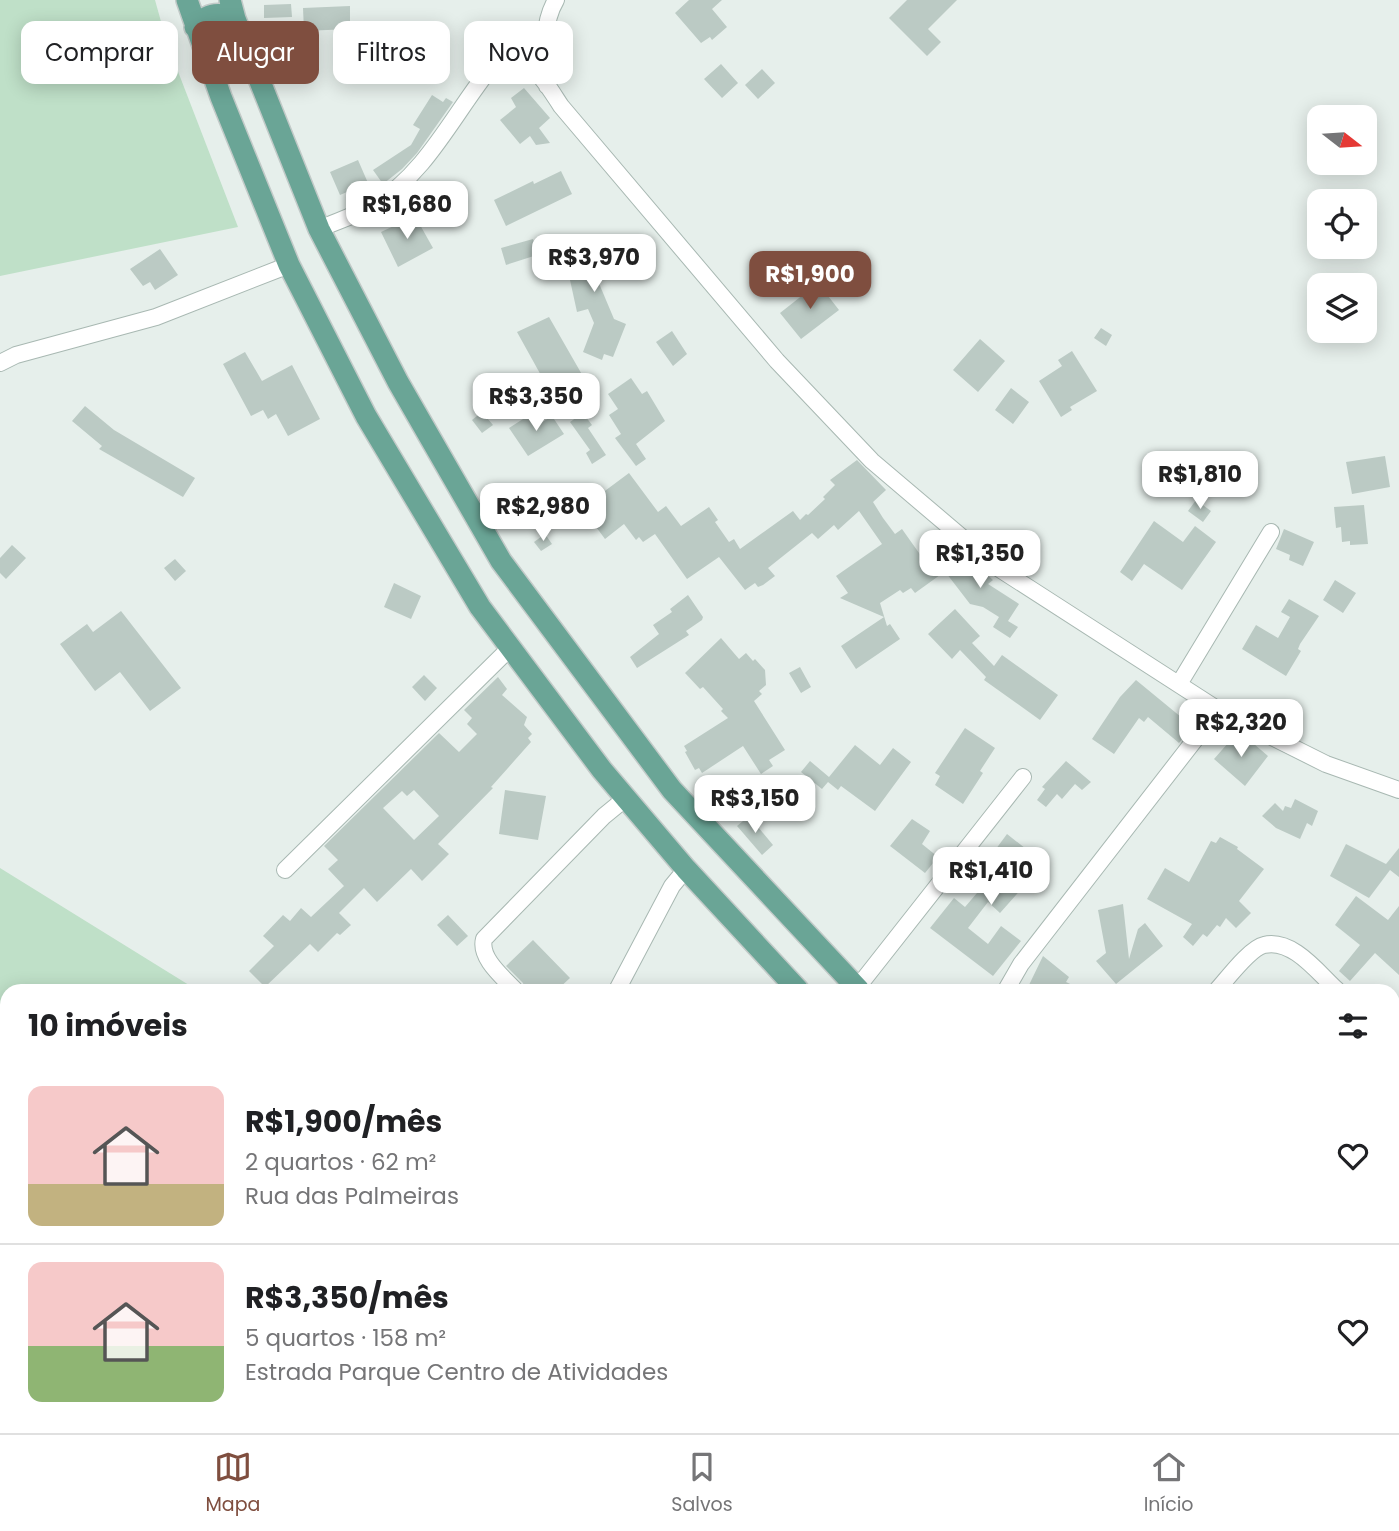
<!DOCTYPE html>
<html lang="pt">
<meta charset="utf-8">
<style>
:root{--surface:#fff;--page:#f2f2f2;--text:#202124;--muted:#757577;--line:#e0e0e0;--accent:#7f4e3f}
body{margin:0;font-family:Poppins,sans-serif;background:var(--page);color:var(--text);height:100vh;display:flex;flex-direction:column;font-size:26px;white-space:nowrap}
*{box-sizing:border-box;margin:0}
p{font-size:23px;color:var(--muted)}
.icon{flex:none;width:38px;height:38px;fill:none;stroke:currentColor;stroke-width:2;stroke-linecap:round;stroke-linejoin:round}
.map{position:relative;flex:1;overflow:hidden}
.sheet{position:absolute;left:0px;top:984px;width:1400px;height:450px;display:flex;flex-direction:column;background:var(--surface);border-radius:21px 21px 0 0;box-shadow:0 4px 18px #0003}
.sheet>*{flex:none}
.top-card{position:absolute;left:21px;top:21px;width:700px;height:63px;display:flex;gap:14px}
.needle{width:46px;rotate:107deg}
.buttons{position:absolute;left:1307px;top:105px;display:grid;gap:14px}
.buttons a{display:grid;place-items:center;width:70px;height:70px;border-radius:14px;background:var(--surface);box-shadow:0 4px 18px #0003;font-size:35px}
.price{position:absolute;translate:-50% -60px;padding:0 16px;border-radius:14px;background:#fff;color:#222;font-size:23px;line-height:46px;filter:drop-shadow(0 2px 4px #0008)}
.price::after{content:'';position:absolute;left:50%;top:42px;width:21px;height:16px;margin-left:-10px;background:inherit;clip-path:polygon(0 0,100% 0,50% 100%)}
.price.active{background:var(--accent);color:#fff}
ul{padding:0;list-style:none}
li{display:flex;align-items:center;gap:21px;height:175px;padding:0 28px}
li+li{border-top:2px solid var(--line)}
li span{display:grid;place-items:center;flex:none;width:196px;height:140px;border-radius:14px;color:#555}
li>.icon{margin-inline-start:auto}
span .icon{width:84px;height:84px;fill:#fffc;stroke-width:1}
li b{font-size:30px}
h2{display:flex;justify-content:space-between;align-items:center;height:84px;padding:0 28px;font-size:30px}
.chip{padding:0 24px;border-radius:14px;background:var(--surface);box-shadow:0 4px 18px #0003;font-size:24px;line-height:63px}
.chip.active{background:var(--accent);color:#fff}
.tab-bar{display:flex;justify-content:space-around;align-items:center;height:98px;border-top:2px solid var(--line);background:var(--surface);font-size:19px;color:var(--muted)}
.tab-bar a{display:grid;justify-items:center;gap:4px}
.tab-bar .active{color:var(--accent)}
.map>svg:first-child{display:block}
</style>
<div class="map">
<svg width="1399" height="1433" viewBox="0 0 1399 1433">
<rect width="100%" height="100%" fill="#e6efeb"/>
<path fill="#bfe0c8" d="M 0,0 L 155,0 L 167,43 L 238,227 L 0,276 Z
M 0,868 L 197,990 L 7,990 L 7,1184 L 0,1184 Z"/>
<path fill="#bbcac4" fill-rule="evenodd" d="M 689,0 L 722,0 L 712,9 L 727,27 L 712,40 L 710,37 L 701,43 L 675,13 Z
M 907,0 L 957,0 L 928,29 L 941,42 L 927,56 L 889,18 Z
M 291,4 L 292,17 L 264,18 L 264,5 Z
M 350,6 L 350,29 L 304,31 L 303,8 Z
M 721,64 L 738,83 L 722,98 L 704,79 Z
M 762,69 L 775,83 L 758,99 L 745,85 Z
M 524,88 L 550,118 L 539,128 L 550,143 L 536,145 L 530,136 L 520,144 L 500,120 L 516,107 L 511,98 Z
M 432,95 L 443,102 L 446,98 L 453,102 L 417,153 L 402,169 L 383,184 L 373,170 L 411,145 L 420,129 L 413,125 Z
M 358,160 L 368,183 L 340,195 L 330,172 Z
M 561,171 L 572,194 L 506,226 L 494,200 L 533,181 L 534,184 Z
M 415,216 L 433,248 L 398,267 L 381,232 Z
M 604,237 L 615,267 L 605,270 L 607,279 L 598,281 L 614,319 L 626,324 L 613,357 L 604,354 L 602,360 L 583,352 L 594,323 L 588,309 L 577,312 L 563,248 Z
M 533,239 L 537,255 L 506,265 L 501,248 Z
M 160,249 L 178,275 L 155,290 L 150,282 L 143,286 L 130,269 Z
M 818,283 L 839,310 L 801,339 L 780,313 Z
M 549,317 L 584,378 L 553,397 L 517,332 Z
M 1101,328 L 1112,335 L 1106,346 L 1094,338 Z
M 672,331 L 687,354 L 673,366 L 656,342 Z
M 980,339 L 1005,361 L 978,392 L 953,370 Z
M 1072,351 L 1097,391 L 1070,407 L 1072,410 L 1061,417 L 1039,381 L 1062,366 L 1058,360 Z
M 245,352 L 262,381 L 292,365 L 320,419 L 288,436 L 276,414 L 268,419 L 263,410 L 251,416 L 223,364 Z
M 631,378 L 642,394 L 647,391 L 665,421 L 636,444 L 646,459 L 636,466 L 615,438 L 621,434 L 609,415 L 618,409 L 608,394 Z
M 1011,388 L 1029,402 L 1013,424 L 995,410 Z
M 85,406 L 114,430 L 195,478 L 183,497 L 99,449 L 102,446 L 72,421 Z
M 482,412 L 493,425 L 482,433 L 472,420 Z
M 534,412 L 541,423 L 552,416 L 564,434 L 528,456 L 509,428 Z
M 583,413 L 592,425 L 588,428 L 606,455 L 592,464 L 586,453 L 590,450 L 570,422 Z
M 1385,456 L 1390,487 L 1352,494 L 1346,462 Z
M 857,460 L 886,490 L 873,502 L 883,518 L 895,534 L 902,529 L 924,560 L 928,558 L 940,575 L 915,593 L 911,588 L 903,593 L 900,590 L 880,603 L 887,626 L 890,624 L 900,639 L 856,669 L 841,646 L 884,617 L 840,598 L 848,593 L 836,576 L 882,544 L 859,511 L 838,530 L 834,525 L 818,539 L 812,533 L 768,568 L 775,576 L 763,585 L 758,587 L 755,583 L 745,590 L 719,557 L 687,579 L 655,534 L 643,542 L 639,537 L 636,540 L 624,524 L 605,539 L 582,508 L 629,473 L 658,512 L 666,506 L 681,526 L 709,507 L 718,520 L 715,522 L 729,542 L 734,539 L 740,549 L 793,511 L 800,520 L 806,514 L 808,515 L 825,499 L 823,497 L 835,485 L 830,480 Z
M 1196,500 L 1211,511 L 1203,522 L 1188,511 Z
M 1364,505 L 1368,544 L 1350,545 L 1350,541 L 1342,542 L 1341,527 L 1336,528 L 1334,507 Z
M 1154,521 L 1183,542 L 1195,526 L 1216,542 L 1182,590 L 1144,564 L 1132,581 L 1120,572 Z
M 1284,529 L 1314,542 L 1303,566 L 1289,560 L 1290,555 L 1276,549 Z
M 545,534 L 552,544 L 541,551 L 534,542 Z
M 12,545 L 26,558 L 6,579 L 0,573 L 0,558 Z
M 956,547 L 993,580 L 988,584 L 1019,604 L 1008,621 L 1018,627 L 1010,638 L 993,627 L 999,617 L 983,607 L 970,604 L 940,565 Z
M 175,559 L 186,571 L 175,581 L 164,568 Z
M 1335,580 L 1356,593 L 1343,613 L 1323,600 Z
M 394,583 L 421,596 L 411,619 L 384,607 Z
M 688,595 L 703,617 L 702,620 L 686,631 L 689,635 L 637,668 L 630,657 L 659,634 L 653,625 L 672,612 L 670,609 Z
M 1289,599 L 1319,616 L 1300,644 L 1298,649 L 1301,651 L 1286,676 L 1242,649 L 1256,625 L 1278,638 L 1290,617 L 1281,612 Z
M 955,609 L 980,636 L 972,643 L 994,666 L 1002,655 L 1058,695 L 1040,720 L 984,680 L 986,677 L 960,650 L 952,659 L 928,634 Z
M 121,611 L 181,688 L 150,711 L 120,672 L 95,691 L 60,644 L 87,624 L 93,632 Z
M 721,638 L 739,659 L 746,653 L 753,661 L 755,659 L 765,670 L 766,685 L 759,691 L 762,694 L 754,701 L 785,750 L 769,760 L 773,766 L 761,774 L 743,746 L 702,773 L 699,768 L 695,770 L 685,752 L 687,751 L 684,746 L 728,718 L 721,711 L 723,709 L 703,687 L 700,689 L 685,673 Z
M 800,667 L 811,687 L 801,693 L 789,673 Z
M 424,675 L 437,688 L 425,701 L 412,687 Z
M 498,677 L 507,689 L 502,695 L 527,717 L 524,725 L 532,734 L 528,738 L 531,742 L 491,787 L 493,788 L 438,844 L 449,854 L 422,881 L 411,869 L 377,902 L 364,888 L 339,913 L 351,925 L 340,935 L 337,933 L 318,952 L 310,944 L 265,987 L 249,971 L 274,946 L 263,936 L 283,915 L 290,921 L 301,908 L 311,917 L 344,886 L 328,869 L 338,860 L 324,846 L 439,733 L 459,752 L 477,734 L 467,724 L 472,718 L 464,710 ZM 414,790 L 439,816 L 414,840 L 383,808 L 402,791 L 407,796 Z
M 1136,680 L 1181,717 L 1189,707 L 1202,715 L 1179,743 L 1148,717 L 1144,722 L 1139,718 L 1114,754 L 1092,739 L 1120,697 Z
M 965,728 L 995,748 L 980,771 L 983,773 L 963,804 L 935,785 L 940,776 L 935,773 Z
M 1236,734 L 1244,741 L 1246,739 L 1254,744 L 1268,756 L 1245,786 L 1214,759 Z
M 855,745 L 880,765 L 893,748 L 911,762 L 875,811 L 841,786 L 838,790 L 828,782 L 822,789 L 801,772 L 810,761 L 829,777 Z
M 1066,761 L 1091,782 L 1082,790 L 1075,784 L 1062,799 L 1057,794 L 1046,807 L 1037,800 L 1045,789 L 1042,787 Z
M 505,790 L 546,796 L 538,840 L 499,834 Z
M 1295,799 L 1318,811 L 1312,826 L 1307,823 L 1300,839 L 1276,828 L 1262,816 L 1275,803 L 1283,811 L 1285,806 L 1291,808 Z
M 749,816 L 773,845 L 762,855 L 737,826 Z
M 912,819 L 930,831 L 922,844 L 938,857 L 925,873 L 890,846 Z
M 1007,834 L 1049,867 L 1038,882 L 1032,877 L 1000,913 L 988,902 L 968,928 L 988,944 L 1001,926 L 1021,941 L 993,976 L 930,928 L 954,898 L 965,907 L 1001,865 L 990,857 Z
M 1220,837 L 1238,847 L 1237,849 L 1264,869 L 1239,901 L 1251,913 L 1236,928 L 1226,918 L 1220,927 L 1217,925 L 1207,937 L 1203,934 L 1193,946 L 1183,937 L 1192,924 L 1147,899 L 1165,868 L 1189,882 L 1211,841 L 1216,843 Z
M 1346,844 L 1386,864 L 1399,848 L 1399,877 L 1390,870 L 1369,898 L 1330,876 Z
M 1356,896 L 1388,920 L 1399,906 L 1399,975 L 1375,953 L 1350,981 L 1339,971 L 1360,945 L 1335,925 Z
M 1123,904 L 1129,959 L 1138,929 L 1145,923 L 1163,946 L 1116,984 L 1096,961 L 1106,953 L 1098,910 Z
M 448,915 L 468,936 L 457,946 L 437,925 Z
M 533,940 L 570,978 L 557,990 L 525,990 L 523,983 L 506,966 Z
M 1043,956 L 1069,977 L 1066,982 L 1083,990 L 1040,990 L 1029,985 Z"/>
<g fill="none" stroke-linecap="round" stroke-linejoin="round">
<g stroke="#a8b8b2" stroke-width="18">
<path id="minor" d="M 547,86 C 545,58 541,25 556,0
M 319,229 C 337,221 357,215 374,205 C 427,173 454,113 492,66 C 524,42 545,82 561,106 L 777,361 L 872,461 L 998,568 L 1220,711 L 1326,764 L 1399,790
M 0,363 L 16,355 L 156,317 L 289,265
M 1179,684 L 1271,532
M 285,870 L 511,647
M 857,988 L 1023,777
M 515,990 C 503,977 479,958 484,939 L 604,816 L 626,798
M 617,990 L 672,886 L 686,869
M 1006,990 L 1021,964 L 1204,728 L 1220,711
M 1217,990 C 1227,979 1250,948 1264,945 C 1293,938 1319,974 1337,990
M 1393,1043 L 1399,1048"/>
</g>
<g stroke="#c2cac8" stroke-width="24">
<path id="major" d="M 187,0 L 221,97 L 289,265 L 366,416 L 480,607 L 602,770 L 686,869 L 798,990
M 230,0 L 235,19 L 319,229 L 398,382 L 501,561 L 672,790 L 859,990
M 195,27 C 207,13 219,11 235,19
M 1223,1426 L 1228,1433
M 1268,1426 L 1273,1433"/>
</g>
<path stroke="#86b3a5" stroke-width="2.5" stroke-dasharray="3.5 5" stroke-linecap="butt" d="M 1393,1399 L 1399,1392
M 1361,1433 L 1367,1426"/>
<use href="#minor" stroke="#fff" stroke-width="16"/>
<use href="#major" stroke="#6aa596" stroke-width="21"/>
</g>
</svg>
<div class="buttons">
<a><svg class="needle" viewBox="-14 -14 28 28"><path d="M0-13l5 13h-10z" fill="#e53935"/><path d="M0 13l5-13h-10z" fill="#757577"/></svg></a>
<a><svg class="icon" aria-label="locate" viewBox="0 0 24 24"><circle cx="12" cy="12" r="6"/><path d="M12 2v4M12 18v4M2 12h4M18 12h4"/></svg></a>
<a><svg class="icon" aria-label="layers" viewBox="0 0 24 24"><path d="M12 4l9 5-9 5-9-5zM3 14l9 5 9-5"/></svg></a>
</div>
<b class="price" style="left:407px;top:241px">R$1,680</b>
<b class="price" style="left:594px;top:294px">R$3,970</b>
<b class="price active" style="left:810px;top:311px">R$1,900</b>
<b class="price" style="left:536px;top:433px">R$3,350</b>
<b class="price" style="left:1200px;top:511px">R$1,810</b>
<b class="price" style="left:543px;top:543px">R$2,980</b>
<b class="price" style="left:980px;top:590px">R$1,350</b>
<b class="price" style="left:1241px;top:759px">R$2,320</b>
<b class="price" style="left:755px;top:835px">R$3,150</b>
<b class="price" style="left:991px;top:907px">R$1,410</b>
<div class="top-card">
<a class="chip">Comprar</a>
<a class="chip active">Alugar</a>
<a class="chip">Filtros</a>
<a class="chip">Novo</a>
</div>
<section class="sheet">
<h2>10 imóveis<svg class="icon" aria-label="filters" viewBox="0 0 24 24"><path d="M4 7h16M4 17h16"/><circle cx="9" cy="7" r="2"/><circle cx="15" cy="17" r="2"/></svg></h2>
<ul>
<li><span style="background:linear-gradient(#f6c9c9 70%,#c2b280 0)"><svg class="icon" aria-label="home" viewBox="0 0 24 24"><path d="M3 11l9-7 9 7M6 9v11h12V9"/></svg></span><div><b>R$1,900/mês</b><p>2 quartos · 62 m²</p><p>Rua das Palmeiras</p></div><svg class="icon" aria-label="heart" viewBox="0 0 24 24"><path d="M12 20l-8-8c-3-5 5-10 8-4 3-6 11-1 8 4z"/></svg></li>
<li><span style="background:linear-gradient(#f6c9c9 60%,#8fb573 0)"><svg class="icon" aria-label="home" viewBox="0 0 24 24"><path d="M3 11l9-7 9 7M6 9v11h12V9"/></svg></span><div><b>R$3,350/mês</b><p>5 quartos · 158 m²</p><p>Estrada Parque Centro de Atividades</p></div><svg class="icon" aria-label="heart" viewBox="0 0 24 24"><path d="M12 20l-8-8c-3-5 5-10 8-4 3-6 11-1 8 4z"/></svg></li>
</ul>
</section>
</div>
<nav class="tab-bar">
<a class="active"><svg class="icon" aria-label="map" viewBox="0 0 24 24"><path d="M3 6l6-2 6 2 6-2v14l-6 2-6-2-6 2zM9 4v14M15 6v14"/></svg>Mapa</a>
<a><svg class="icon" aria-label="saved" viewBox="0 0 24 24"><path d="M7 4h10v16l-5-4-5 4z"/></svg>Salvos</a>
<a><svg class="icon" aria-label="home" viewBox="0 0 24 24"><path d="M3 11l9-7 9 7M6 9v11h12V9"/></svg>Início</a>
</nav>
